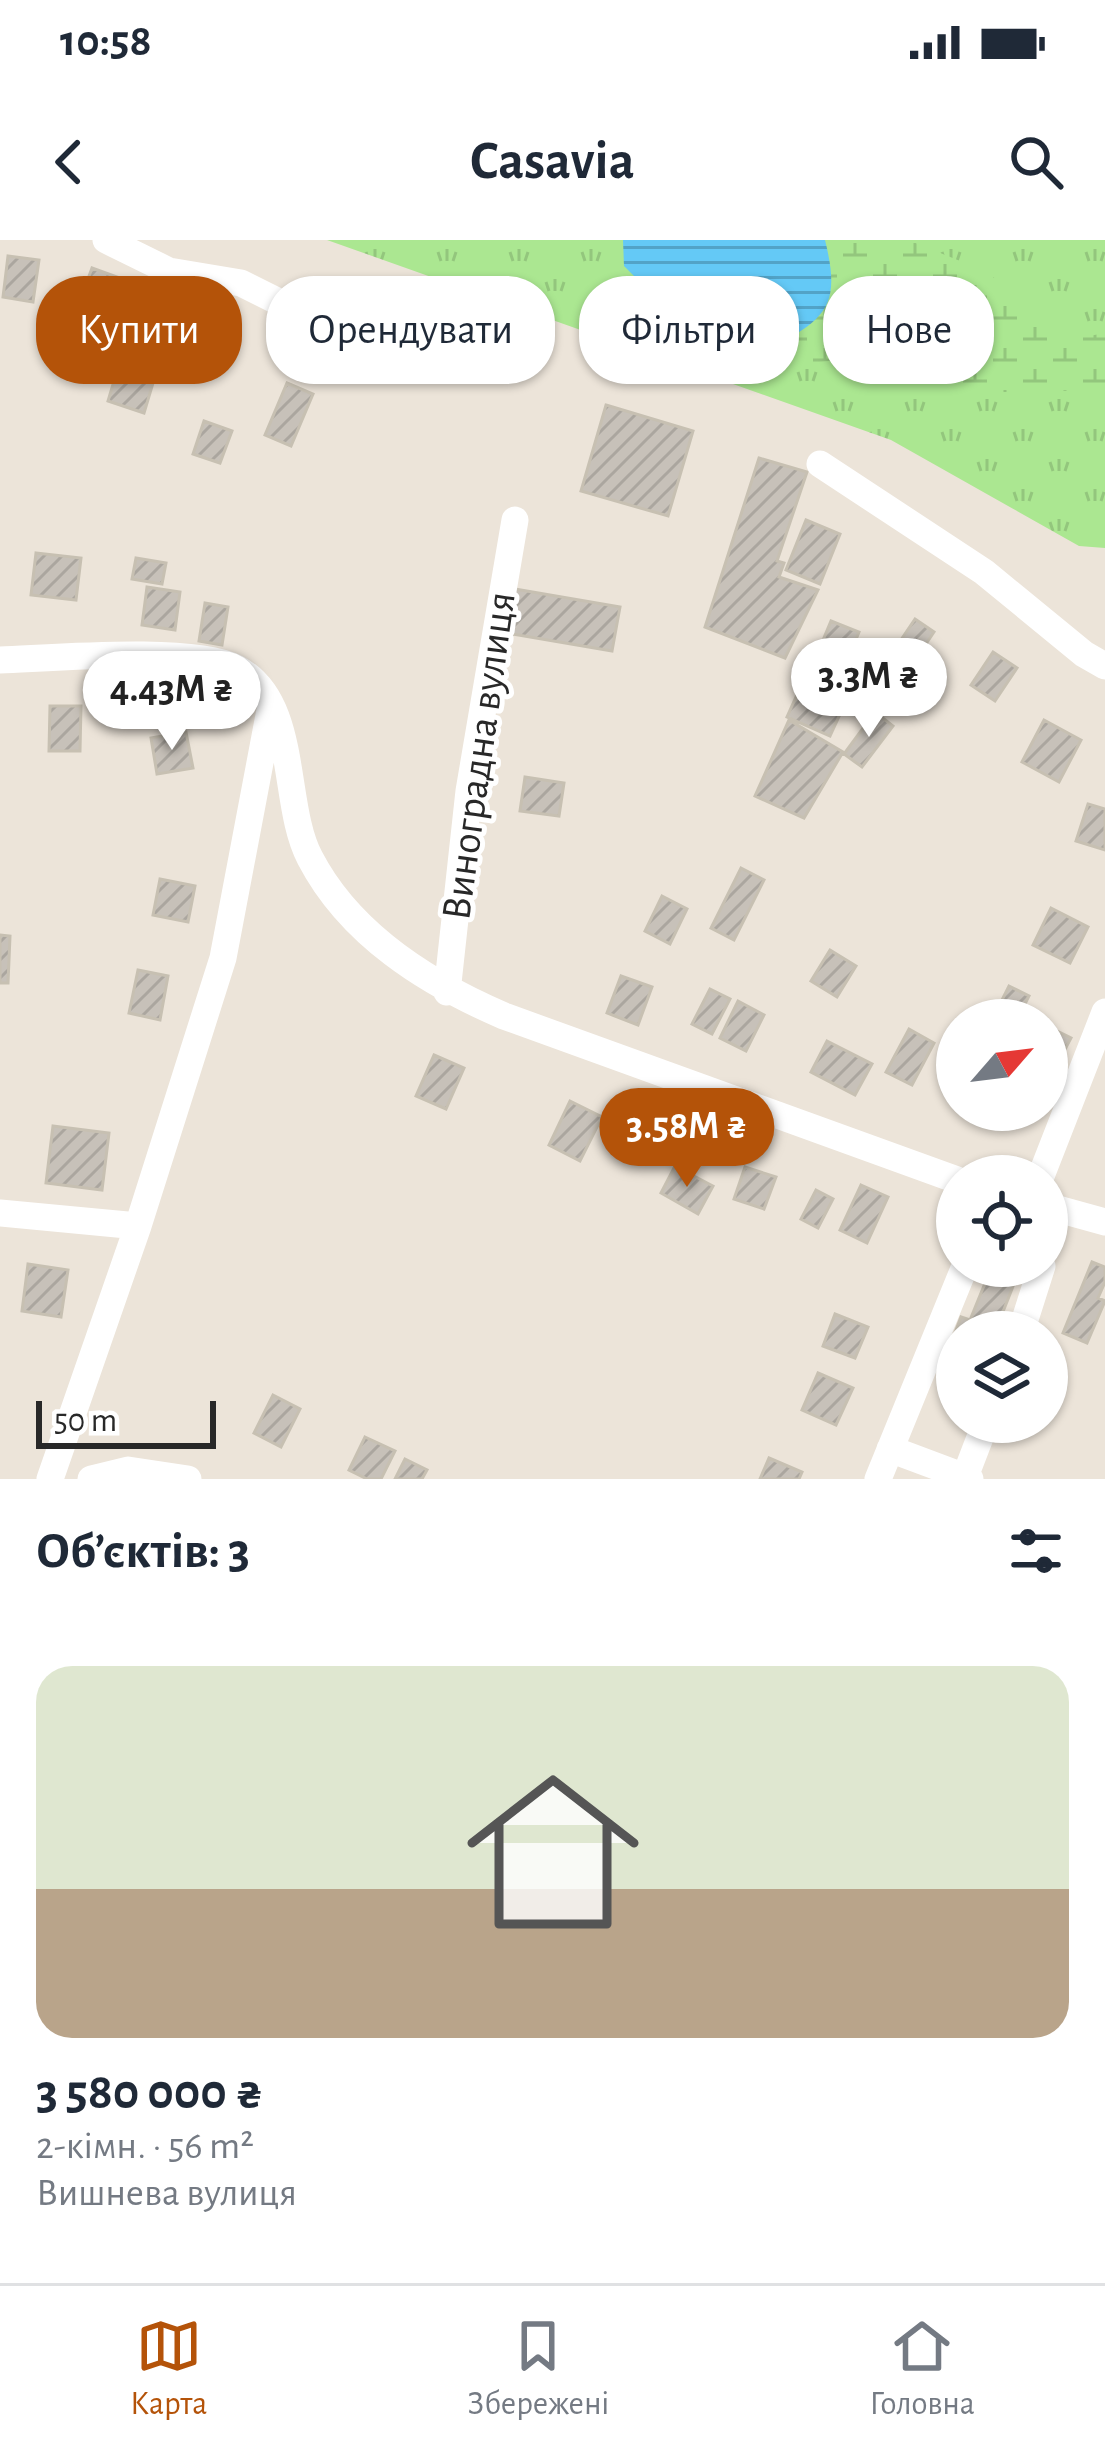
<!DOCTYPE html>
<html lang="uk">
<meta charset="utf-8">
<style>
:root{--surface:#fff;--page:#f2f2f3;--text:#1f2937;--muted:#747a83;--line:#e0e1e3;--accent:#b45309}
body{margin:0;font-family:"Alegreya Sans",sans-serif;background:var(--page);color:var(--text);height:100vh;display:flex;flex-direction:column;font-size:45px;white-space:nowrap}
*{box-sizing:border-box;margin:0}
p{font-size:39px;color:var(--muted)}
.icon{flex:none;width:66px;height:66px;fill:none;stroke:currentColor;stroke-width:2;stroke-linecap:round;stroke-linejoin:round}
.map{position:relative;height:1239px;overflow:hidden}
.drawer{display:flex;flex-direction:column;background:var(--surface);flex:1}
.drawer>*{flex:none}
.hud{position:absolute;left:36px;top:36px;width:1035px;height:108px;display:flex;gap:24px}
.needle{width:78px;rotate:62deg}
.controls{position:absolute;left:936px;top:759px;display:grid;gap:24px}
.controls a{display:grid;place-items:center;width:132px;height:132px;border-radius:50%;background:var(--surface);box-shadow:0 3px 9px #0004;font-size:60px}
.scale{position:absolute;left:36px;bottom:30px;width:180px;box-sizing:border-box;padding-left:12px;border:6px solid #282828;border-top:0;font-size:33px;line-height:42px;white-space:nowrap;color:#282828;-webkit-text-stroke:9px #fff;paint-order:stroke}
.price{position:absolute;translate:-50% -102px;padding:0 27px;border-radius:42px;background:#fff;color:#222;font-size:39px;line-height:78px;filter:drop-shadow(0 3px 6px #0008)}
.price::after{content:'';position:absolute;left:50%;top:72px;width:36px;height:27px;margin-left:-18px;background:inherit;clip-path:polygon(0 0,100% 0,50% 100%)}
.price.selected{background:var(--accent);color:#fff}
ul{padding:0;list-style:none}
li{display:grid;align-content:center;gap:24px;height:636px;padding:0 36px}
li+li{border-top:3px solid var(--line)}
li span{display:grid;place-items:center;height:372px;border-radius:36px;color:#555}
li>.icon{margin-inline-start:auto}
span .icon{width:216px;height:216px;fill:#fffc;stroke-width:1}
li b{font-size:51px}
h2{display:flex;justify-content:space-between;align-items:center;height:144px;padding:0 36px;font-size:51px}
.chip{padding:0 42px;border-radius:48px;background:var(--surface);box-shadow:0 3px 9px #0004;font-size:42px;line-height:108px}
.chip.selected{background:var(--accent);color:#fff}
.status{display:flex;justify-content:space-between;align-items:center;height:84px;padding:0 60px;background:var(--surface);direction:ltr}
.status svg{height:33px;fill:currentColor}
header{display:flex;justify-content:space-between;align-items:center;height:156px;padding:0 36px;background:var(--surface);font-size:54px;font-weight:700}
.menu{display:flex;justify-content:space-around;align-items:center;height:168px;border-top:3px solid var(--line);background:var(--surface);font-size:33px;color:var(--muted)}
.menu a{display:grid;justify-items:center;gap:6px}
.menu .selected{color:var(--accent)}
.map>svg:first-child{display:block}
</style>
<div class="status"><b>10:58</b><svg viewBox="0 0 49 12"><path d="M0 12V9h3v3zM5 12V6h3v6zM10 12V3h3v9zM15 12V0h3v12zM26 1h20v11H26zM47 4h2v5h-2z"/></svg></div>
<header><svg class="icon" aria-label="back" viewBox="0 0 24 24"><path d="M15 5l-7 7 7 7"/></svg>Casavia<svg class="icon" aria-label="search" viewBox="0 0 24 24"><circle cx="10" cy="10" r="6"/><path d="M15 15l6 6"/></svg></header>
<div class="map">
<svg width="1105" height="1239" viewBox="0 0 1105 1239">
<defs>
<pattern id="grass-tufts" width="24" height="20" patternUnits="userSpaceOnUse" patternTransform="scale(3)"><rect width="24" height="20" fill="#abe791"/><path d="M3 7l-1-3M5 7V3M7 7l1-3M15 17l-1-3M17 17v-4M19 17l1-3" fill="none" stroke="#93c67d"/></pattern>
<pattern id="wetland-marsh" width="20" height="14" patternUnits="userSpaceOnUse" patternTransform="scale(3)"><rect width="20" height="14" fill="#abe791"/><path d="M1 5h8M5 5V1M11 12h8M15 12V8" fill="none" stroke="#93c67d"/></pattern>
<pattern id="water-rules" width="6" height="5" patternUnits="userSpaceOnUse" patternTransform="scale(3)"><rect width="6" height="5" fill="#64c9f6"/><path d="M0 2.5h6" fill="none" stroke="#52a3c7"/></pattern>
<pattern id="building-hatch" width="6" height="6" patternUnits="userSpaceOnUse" patternTransform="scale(3)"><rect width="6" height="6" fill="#c7c1b9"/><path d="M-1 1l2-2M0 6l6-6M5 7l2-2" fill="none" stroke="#aba69f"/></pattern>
</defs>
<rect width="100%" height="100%" fill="#ece4d9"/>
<path fill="url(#grass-tufts)" d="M 327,0 L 1105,0 L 1105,308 L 1079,306 L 891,200 Z"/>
<path fill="url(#wetland-marsh)" d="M 825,0 L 908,0 L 985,31 L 1048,78 L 1089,96 L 1105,93 L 1105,150 L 955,153 L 872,116 L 811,123 L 768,110 L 808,88 L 832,29 Z"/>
<path fill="url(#water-rules)" d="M 623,0 L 825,0 C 842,68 825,79 768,110 L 667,69 L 624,26 Z"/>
<path fill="url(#building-hatch)" stroke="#c7c0b2" stroke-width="3" d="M 8,16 L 39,20 L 33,62 L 3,57 Z
M 92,28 L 125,40 L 109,84 L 76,72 Z
M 117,131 L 153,143 L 144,173 L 108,161 Z
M 287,143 L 313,154 L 291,206 L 265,195 Z
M 606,165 L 693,191 L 668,276 L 581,251 Z
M 204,181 L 232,191 L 220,223 L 193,214 Z
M 759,218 L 807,232 L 777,321 L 784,323 L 779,337 L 818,350 L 785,418 L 705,387 Z
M 806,280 L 840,294 L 820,344 L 786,330 Z
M 36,313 L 81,318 L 76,360 L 31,355 Z
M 136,318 L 166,323 L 162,344 L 132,339 Z
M 147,347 L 180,352 L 175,390 L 142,385 Z
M 515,349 L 620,367 L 612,411 L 507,393 Z
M 205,363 L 228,367 L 222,405 L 199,401 Z
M 915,379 L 934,392 L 901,441 L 882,428 Z
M 831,381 L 859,392 L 839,441 L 811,429 Z
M 993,412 L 1017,428 L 995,461 L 971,445 Z
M 804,439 L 847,459 L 830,496 L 787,477 Z
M 50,466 L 81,466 L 80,511 L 49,511 Z
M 875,472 L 893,486 L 862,527 L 844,514 Z
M 789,480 L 843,512 L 804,578 L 755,556 Z
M 1044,480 L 1081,500 L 1059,542 L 1022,522 Z
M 186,492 L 193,528 L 157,534 L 151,498 Z
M 525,537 L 564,543 L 559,576 L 520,571 Z
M 1088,564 L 1105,569 L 1105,610 L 1076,601 Z
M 741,628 L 764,640 L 734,700 L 711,688 Z
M 160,639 L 195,646 L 188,682 L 153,675 Z
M 662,656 L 687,669 L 670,704 L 645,691 Z
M 1051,668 L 1088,687 L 1070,723 L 1033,705 Z
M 0,695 L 10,696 L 8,743 L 0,743 Z
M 830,710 L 856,726 L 837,757 L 811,741 Z
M 138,730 L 168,736 L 160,780 L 129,773 Z
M 621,736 L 652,747 L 638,785 L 607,773 Z
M 1009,746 L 1029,756 L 1017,780 L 996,780 L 993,778 Z
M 710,749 L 730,759 L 712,794 L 692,784 Z
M 738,761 L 764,775 L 746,811 L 720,798 Z
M 1047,786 L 1071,798 L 1060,819 L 1047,812 Z
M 909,789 L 934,803 L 912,845 L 886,832 Z
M 827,801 L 872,824 L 855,855 L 811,832 Z
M 434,815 L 464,828 L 446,869 L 416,856 Z
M 570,861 L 602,877 L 580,921 L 549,905 Z
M 53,886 L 109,893 L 102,950 L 46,943 Z
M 675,926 L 713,946 L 698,974 L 661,953 Z
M 745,927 L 776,937 L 764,969 L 734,959 Z
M 861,945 L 888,957 L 867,1003 L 840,990 Z
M 816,950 L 833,959 L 818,988 L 801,979 Z
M 1092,1022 L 1105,1027 L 1105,1042 L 1098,1058 L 1105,1061 L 1087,1103 L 1063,1093 Z
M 28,1024 L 68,1030 L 61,1077 L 22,1071 Z
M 992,1026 L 1021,1026 L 995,1092 L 957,1092 L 957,1114 L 948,1111 L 961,1077 L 970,1080 Z
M 835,1074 L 868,1087 L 855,1118 L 823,1106 Z
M 818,1133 L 853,1148 L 836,1185 L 802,1170 Z
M 273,1155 L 300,1169 L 281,1207 L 254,1193 Z
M 365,1197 L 395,1211 L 381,1239 L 367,1239 L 349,1230 Z
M 769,1218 L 802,1232 L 799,1239 L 760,1239 Z
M 405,1219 L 427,1230 L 422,1239 L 395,1239 Z"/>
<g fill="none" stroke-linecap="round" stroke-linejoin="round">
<path stroke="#fff" stroke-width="27" d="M 106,0 L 169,31 L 241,43 L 291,68
M 820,224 L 984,332 L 1084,414 L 1105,426
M 0,420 C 54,418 192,406 236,428 C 300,461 281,564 310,618 C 350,695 427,743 504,776 L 957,940
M 447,752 L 469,551 L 515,280
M 1041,936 L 1105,772
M 1047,966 L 1105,982
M 0,973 L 138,986
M 1047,1004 L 1055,968
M 1021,1092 L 1042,1026
M 890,1209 L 970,1239
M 966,1234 L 986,1182
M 50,1239 L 138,986 L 223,718 L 270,470
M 91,1239 L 128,1230 L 188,1239
M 878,1239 L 965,1026"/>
</g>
<g text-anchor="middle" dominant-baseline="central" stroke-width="10" stroke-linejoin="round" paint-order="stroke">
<g font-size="42" fill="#282828" stroke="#fff">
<text transform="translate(479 516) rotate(-82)">Виноградна вулиця</text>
</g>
</g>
</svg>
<div class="controls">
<a><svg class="needle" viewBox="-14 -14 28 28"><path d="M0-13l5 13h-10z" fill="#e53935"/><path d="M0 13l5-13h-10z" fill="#747a83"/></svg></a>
<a><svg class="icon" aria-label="locate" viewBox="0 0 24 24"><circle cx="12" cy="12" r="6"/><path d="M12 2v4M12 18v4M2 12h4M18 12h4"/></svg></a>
<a><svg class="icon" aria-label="layers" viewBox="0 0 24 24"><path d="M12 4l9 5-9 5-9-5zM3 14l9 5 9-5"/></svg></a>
</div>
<div class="scale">50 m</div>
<b class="price" style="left:869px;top:500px">3.3M ₴</b>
<b class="price" style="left:172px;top:513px">4.43M ₴</b>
<b class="price selected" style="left:687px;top:950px">3.58M ₴</b>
<div class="hud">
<a class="chip selected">Купити</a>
<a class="chip">Орендувати</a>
<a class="chip">Фільтри</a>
<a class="chip">Нове</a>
</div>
</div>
<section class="drawer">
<h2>Об’єктів: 3<svg class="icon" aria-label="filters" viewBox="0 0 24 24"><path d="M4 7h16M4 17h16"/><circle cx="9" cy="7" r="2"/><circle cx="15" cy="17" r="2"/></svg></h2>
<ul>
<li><span style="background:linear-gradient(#dfe7d0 60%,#b9a48a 0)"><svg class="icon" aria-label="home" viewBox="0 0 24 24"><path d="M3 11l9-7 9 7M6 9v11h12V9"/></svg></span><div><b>3 580 000 ₴</b><p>2-кімн. · 56 m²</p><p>Вишнева вулиця</p></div></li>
</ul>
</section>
<nav class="menu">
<a class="selected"><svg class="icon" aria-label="map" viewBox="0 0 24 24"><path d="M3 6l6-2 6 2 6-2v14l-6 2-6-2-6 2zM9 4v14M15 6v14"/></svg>Карта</a>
<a><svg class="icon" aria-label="saved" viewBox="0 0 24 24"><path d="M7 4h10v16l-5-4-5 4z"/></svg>Збережені</a>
<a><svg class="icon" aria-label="home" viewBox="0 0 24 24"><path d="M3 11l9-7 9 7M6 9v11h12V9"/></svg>Головна</a>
</nav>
